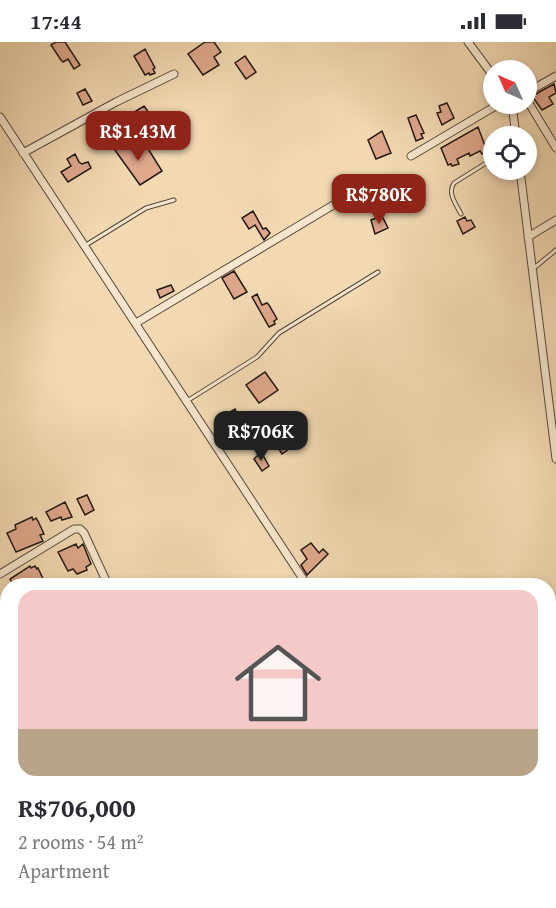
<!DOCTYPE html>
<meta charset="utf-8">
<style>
:root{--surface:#fff;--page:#f7f7f7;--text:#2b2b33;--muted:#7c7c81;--accent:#8f2418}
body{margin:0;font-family:"Gentium Book Plus",serif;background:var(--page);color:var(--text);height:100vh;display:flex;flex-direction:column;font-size:22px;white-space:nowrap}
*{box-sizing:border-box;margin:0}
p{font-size:20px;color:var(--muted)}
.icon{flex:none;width:33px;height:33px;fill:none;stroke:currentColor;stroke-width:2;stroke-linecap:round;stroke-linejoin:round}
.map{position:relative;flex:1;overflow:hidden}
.sheet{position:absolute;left:0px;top:536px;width:556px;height:332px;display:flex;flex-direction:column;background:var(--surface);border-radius:24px 24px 0 0;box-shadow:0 3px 9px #0003}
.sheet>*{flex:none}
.needle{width:39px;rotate:315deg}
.buttons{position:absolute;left:483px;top:18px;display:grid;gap:12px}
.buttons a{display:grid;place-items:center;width:54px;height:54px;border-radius:50%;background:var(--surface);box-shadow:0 3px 9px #0003;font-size:30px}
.price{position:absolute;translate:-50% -51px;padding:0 14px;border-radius:12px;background:var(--accent);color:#fff;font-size:20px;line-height:39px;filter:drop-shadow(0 2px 3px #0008)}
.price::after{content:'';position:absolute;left:50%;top:36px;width:18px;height:14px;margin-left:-9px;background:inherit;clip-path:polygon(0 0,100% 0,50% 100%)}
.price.current{background:#222;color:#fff}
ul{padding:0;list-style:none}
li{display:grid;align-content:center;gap:12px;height:318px;padding:0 18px}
li span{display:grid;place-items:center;height:186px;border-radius:18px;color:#555}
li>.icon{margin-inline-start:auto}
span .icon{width:108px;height:108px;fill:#fffc;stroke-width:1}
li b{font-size:26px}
.status{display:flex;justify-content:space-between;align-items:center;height:42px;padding:0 30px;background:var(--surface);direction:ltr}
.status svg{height:16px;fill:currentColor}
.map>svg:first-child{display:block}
</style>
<div class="status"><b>17:44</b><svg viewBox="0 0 49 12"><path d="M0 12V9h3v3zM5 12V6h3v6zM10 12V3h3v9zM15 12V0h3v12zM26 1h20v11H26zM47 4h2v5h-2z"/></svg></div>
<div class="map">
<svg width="556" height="866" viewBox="0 0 556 866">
<rect width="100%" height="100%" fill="#f2d9b2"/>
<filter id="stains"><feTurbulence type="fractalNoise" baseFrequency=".00333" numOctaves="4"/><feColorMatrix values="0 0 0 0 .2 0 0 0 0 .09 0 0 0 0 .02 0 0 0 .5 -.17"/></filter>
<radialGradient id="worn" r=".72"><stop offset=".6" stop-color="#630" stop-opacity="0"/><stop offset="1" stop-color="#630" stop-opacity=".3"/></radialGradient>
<path fill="#dfa88c" stroke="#211711" stroke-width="1.5" d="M 56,0 L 65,0 L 80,23 L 74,27 L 68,17 L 63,20 L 61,18 L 51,3 Z
M 205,0 L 214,0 L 221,10 L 214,15 L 219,23 L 203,33 L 188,12 Z
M 145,7 L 155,26 L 153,27 L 155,31 L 150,33 L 149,31 L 145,33 L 134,14 Z
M 245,14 L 256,30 L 246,37 L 235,21 Z
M 554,42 L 556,51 L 549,55 L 553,62 L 542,68 L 532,54 Z
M 85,47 L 92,59 L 83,63 L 77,51 Z
M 447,61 L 454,76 L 442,83 L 437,71 L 441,70 L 439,64 Z
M 144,64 L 157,82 L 147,89 L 136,69 Z
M 416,73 L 424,91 L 421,92 L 423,96 L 416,99 L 408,76 Z
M 478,85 L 487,109 L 482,112 L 480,109 L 470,114 L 469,111 L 457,117 L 459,122 L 452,124 L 451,122 L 448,123 L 441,106 Z
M 382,89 L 391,111 L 376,117 L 368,98 Z
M 131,99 L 138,111 L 147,105 L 162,129 L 140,143 L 112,104 L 119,101 L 121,104 Z
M 75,112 L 79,120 L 82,122 L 88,120 L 91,126 L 68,140 L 61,130 L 71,124 L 67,117 Z
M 419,141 L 422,148 L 397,161 L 393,155 Z
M 253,169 L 263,187 L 266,186 L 270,191 L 264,198 L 255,183 L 249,187 L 242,176 Z
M 382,174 L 388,186 L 375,192 L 371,178 Z
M 465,175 L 467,179 L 471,178 L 475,185 L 463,192 L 457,179 Z
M 234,229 L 247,250 L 234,257 L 222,236 Z
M 171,243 L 174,249 L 160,256 L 157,248 Z
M 257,252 L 262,263 L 267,261 L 269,263 L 277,277 L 274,279 L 275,282 L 269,285 L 252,255 Z
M 265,330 L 278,348 L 259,361 L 246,343 Z
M 235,367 L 242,381 L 250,374 L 254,382 L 239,391 L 228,371 Z
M 286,394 L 293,404 L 282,412 L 275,401 Z
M 261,410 L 269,424 L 262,429 L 254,417 Z
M 87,453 L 94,468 L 85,473 L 77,457 Z
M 65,460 L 72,475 L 62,478 L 61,475 L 51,479 L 46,470 Z
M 32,475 L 33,478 L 36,476 L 38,479 L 44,492 L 40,493 L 43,499 L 16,510 L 7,491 L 16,487 L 15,483 Z
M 311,501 L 319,511 L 323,507 L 328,512 L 307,533 L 301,523 L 307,517 L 301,508 Z
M 76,502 L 78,506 L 83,502 L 91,522 L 86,525 L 87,528 L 77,532 L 73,527 L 68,529 L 58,510 Z
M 30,524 L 31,526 L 35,524 L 37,527 L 38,526 L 44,539 L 36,543 L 13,543 L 10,537 Z
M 0,752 L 8,769 L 8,786 L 0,789 Z
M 523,860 L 549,860 L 556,866 L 533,866 Z"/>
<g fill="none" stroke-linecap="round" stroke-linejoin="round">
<g stroke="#554839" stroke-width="5">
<path id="service" d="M 461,172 C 456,162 447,151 454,141 L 494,116
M 86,203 L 146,166 L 174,158
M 534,226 L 556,208
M 187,359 L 257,315 L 279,291 L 378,230
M 549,744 L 556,750"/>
</g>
<g stroke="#554839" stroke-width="9">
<path id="minor" d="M 468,0 L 494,35
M 526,51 L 556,34
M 512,62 L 516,94
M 530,63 L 556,106
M 0,75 L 307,543
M 23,111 L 116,60 L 174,32
M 411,114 L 499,62
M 520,128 L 556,417
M 528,195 L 556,178
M 136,281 L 365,144
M 0,532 L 74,487 L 80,487 L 84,491 L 108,543
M 0,620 L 8,616
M 549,692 L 556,682
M 0,707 L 8,702
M 0,803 L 8,799
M 0,820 L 8,837
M 18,860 L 21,866
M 244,860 L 247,866
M 502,860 L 505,866
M 29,866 L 43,860
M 198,866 L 213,860"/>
</g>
<use href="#service" stroke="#f7e6cd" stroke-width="3"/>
<use href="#minor" stroke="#f7e6cd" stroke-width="7"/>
</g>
<rect width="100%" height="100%" filter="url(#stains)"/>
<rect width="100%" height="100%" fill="url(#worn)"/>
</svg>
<div class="buttons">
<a><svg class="needle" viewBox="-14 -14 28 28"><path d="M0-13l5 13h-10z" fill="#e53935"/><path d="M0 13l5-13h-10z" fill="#7c7c81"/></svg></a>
<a><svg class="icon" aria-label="locate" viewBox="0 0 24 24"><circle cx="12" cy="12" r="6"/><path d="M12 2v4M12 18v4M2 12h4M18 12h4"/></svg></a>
</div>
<b class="price" style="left:138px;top:120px">R$1.43M</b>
<b class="price" style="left:379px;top:183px">R$780K</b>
<b class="price current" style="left:261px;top:420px">R$706K</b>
<section class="sheet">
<ul>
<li><span style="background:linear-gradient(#f6c9c9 75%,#b9a48a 0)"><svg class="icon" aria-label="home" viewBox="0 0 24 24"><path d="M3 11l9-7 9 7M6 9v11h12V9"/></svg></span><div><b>R$706,000</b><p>2 rooms · 54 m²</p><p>Apartment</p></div></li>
</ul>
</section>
</div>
